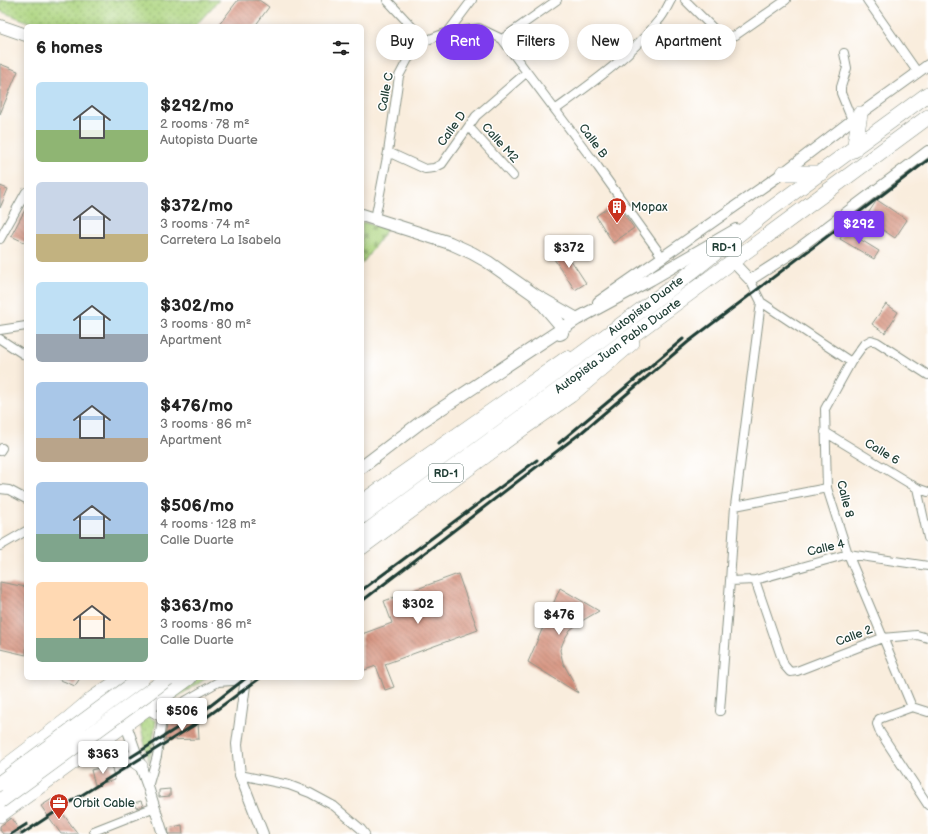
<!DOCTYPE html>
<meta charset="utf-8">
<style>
:root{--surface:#fff;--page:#f2f2f2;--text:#222;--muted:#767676;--accent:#7c3aed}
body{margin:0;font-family:"Balsamiq Sans",sans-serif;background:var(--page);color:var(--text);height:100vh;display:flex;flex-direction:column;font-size:15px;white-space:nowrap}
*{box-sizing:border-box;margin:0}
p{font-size:13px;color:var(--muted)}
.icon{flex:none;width:22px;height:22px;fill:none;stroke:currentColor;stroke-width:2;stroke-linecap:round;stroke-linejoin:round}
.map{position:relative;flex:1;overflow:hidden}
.details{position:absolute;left:24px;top:24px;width:340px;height:656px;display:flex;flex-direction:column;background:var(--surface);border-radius:6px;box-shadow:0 2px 10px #0003}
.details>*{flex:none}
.hud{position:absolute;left:376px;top:24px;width:380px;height:36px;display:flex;gap:8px}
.price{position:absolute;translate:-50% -34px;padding:0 9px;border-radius:4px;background:#fff;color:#222;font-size:13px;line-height:26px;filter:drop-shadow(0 1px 2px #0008)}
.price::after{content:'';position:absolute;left:50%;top:24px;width:12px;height:9px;margin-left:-6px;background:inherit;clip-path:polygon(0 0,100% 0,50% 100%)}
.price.on{background:var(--accent);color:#fff}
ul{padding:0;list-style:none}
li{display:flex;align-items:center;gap:12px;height:100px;padding:0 12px}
li span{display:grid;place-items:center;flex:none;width:112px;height:80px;border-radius:6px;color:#555}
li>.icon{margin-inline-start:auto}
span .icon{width:48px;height:48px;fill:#fffc;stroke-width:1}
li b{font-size:17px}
h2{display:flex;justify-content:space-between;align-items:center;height:48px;padding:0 12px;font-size:17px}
.chip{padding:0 14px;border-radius:18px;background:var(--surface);box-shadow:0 2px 10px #0003;font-size:14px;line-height:36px}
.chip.on{background:var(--accent);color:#fff}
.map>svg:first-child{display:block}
</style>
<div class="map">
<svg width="928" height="834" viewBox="0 0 928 834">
<defs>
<pattern id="cemetery-stones" width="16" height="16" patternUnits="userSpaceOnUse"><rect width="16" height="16" fill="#acd47e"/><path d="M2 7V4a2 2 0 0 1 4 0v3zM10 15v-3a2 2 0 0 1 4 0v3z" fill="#8bad68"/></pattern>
<pattern id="park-dots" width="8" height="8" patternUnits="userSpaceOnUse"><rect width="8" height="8" fill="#acd47e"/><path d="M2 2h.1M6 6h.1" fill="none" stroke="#8bad68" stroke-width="1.8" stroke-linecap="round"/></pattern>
<pattern id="building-back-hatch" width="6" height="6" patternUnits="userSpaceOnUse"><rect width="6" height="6" fill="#d5927e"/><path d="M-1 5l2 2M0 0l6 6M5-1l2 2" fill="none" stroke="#ac7868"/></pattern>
</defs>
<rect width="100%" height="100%" fill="#fff"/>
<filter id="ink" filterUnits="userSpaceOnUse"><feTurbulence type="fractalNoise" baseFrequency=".025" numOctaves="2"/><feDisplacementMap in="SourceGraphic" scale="8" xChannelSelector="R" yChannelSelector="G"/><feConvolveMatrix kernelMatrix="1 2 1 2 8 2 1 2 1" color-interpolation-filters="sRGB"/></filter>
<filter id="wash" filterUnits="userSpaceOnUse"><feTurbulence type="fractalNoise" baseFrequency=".012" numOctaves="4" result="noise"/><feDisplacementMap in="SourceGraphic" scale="16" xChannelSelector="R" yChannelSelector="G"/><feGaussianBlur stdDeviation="0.9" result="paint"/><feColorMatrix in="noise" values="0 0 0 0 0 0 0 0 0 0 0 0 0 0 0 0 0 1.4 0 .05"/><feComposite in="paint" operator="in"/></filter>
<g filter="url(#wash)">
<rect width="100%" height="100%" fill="#f9eddd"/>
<path fill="url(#cemetery-stones)" stroke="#668859" d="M 362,222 L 387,229 L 362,264 Z"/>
<path fill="url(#park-dots)" stroke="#668859" d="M 0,0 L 219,0 L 195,26 L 40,26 L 0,11 Z
M 196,678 L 207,678 L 174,699 L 159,712 L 153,709 Z
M 147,716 L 156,721 L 149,762 L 139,720 Z"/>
<g id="blocks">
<path fill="url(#building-back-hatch)" d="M 238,0 L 259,0 L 269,7 L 255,26 L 218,26 Z
M 0,64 L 18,71 L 0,114 Z
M 0,186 L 8,189 L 0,208 Z
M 877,200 L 907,220 L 895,238 L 865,218 Z
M 616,202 L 634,228 L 613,243 L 596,216 Z
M 26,208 L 26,243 L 11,236 Z
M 845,230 L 879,251 L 874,259 L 840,239 Z
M 563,248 L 586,283 L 575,290 L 552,256 Z
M 886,304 L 898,312 L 885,333 L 872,324 Z
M 458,574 L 478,630 L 385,664 L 394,687 L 385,690 L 376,666 L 362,671 L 362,634 L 392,623 L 384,601 Z
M 0,582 L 26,587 L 26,655 L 0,649 Z
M 560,588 L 599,611 L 580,622 L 570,630 L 564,640 L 560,650 L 563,663 L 572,679 L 578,693 L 528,662 Z
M 56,678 L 80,678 L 75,686 Z
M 198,723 L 199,739 L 165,740 L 167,724 Z
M 111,765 L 115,780 L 95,785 L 91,770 Z
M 170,789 L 170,796 L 159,797 L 159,790 Z
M 52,799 L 78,834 L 61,834 L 41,806 Z
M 141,801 L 143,806 L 136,808 L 134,803 Z
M 11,818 L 22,834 L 3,834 L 0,830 L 0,826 Z
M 182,825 L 183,834 L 169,834 L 168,828 Z"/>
</g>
</g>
<g filter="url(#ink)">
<use href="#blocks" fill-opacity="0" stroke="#8c9588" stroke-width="1"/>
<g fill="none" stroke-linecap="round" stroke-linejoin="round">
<g stroke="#8c9588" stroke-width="10">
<path id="minor" d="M 387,0 L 425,41
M 685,0 L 718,33 L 726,37 L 736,35 L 786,0
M 867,0 L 918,73
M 448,32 L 479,28 L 502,39 L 557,0
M 502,39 L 598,167 L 663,258
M 844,53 L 847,68 L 841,87 L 841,93 L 852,120
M 555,110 C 592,83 630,57 658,21 C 664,15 667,7 671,0
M 469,127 L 513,176
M 388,152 L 425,169 L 434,168 L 442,164 L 476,116 L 527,72
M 375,219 L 388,152 L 399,76 L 408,59 L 425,41 L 448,32 L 472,0
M 0,239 L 26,192
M 761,302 L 851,362
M 0,330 L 26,326
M 0,339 L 26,356
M 825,432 L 917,488 L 928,492
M 0,451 L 2,448
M 917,488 L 928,538
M 0,489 L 9,490 L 26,499
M 735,506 L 827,488
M 0,546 L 26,531
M 755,580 L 784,665 L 790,672 L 797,671 L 882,638 L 917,635 L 928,638
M 730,581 L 755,580 L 848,554 L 928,566
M 912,707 L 848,554 L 827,488 L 825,409 L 851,362 L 864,344 L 871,340 L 877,342 L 928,375
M 147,709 L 162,718
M 720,711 L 730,581 L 735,506 L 761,302 L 750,280
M 928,712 L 912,707 L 879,719 L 877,724 L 880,732 L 928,805
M 240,775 L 289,785 L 310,793 L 334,806 L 361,829 L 365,834
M 148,787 L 157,756 L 162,718 L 180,704 L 218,682 L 246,680
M 94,831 L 155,807"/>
</g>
<g stroke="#8c9588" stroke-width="12">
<path id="tertiary" d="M 733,262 L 750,280 L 795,251 L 928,151
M 598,302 L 783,173 L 860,114 L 928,65
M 246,678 L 237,744 L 240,775 L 263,834
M 126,725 L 148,787 L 163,834"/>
</g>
<g stroke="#8c9588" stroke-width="14">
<path id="secondary" d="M 0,26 L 26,35
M 362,215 L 450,243 L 472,253 L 488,262 L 535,295 L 577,319
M 535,295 L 563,328 L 562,333 L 560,334
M 362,467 L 421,422 L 577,319 L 651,279 L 736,230"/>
</g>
<g stroke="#8c9588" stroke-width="14">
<path id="primary" d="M 362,501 L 567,357
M 362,548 L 522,430 L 571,396 L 633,343
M 89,752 C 113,751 120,751 141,766
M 0,770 L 67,719 L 92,698 L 121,678
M 0,816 L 190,678"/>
</g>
<g stroke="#8c9588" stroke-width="16">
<path id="motorway" d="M 854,150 L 860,114
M 783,173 L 822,173
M 362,516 L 675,285 L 768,211 L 928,94
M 362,535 L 928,117"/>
</g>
<use href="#minor" stroke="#fff" stroke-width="8"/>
<use href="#tertiary" stroke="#fff" stroke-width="10"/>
<use href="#secondary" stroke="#fff" stroke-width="12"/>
<use href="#primary" stroke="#fff" stroke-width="13"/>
<use href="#motorway" stroke="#fff" stroke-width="15"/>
<path stroke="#1f3d34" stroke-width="3" d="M 559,443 L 683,339
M 362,590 L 537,460
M 362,601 L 582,432 L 688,342 L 928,160
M 131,757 L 201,713 L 246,678
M 11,834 L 27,824
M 22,834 L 69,803 L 204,719 L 260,678"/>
<g stroke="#8c9588" stroke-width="16" stroke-linecap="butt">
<path id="motorway-bridge" d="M 0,783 L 142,678
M 0,801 L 168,678"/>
</g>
<use href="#motorway-bridge" stroke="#fff" stroke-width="15"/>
</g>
</g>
<defs>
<g id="building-pin" transform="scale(1)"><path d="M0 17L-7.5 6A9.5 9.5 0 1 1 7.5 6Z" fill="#c8321e" stroke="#fff"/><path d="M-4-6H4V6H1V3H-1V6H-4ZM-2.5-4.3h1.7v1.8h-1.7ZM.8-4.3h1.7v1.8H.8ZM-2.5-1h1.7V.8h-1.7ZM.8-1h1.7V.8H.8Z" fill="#fff"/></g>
<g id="office-pin" transform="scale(1)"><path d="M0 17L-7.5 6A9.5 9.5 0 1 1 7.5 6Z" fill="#c8321e" stroke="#fff"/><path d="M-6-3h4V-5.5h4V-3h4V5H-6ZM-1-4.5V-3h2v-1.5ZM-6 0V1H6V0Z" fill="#fff"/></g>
</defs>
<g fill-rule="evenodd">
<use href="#building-pin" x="617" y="207"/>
<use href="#office-pin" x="59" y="803"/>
</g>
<g text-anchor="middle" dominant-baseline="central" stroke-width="3" stroke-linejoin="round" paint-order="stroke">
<g fill="#fff" stroke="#627771" stroke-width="1">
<rect x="707" y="238" width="34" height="18" rx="3"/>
<rect x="429" y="464" width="34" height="18" rx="3"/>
</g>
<g font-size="11" font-weight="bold" fill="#1f3d34">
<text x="724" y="247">RD-1</text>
<text x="446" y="473">RD-1</text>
</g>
<g font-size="12" fill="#1f3d34" stroke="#fff">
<text transform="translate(386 92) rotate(-79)">Calle C</text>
<text transform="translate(452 129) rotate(-54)">Calle D</text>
<text transform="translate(593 141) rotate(53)">Calle B</text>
<text transform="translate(500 143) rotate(48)">Calle M2</text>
<text transform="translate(646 306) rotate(-37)">Autopista Duarte</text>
<text transform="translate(618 346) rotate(-36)">Autopista Juan Pablo Duarte</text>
<text transform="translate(882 452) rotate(31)">Calle 6</text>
<text transform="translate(845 499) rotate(76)">Calle 8</text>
<text transform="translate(826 548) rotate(-13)">Calle 4</text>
<text transform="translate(854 636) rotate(-21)">Calle 2</text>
</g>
<g font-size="12" fill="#1f3d34" stroke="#fff" text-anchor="start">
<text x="631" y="207">Mopax</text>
<text x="73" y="803">Orbit Cable</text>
</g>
</g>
</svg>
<b class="price on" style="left:859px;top:245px">$292</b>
<b class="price" style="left:569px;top:269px">$372</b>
<b class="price" style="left:418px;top:625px">$302</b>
<b class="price" style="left:559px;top:636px">$476</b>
<b class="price" style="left:182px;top:732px">$506</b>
<b class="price" style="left:103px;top:775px">$363</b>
<div class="hud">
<a class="chip">Buy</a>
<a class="chip on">Rent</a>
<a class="chip">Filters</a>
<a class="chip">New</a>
<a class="chip">Apartment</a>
</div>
<section class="details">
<h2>6 homes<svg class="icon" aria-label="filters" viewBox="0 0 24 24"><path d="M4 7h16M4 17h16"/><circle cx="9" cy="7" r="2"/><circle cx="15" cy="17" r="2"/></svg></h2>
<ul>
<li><span style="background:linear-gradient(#bfe0f5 60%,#8fb573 0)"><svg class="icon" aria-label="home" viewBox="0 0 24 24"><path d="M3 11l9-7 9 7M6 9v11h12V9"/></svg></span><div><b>$292/mo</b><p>2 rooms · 78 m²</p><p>Autopista Duarte</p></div></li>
<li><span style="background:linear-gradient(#c9d6e8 65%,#c2b280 0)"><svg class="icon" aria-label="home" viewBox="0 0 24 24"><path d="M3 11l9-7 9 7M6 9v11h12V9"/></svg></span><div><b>$372/mo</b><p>3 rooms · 74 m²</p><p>Carretera La Isabela</p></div></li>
<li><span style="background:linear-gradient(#bfe0f5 65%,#9aa5b1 0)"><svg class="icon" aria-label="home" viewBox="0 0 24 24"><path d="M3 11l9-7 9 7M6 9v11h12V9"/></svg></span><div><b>$302/mo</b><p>3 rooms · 80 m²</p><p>Apartment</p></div></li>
<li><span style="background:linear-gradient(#a9c7e8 70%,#b9a48a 0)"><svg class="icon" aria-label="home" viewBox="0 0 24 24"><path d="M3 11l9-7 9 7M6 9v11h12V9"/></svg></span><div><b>$476/mo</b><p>3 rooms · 86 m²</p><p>Apartment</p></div></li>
<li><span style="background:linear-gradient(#a9c7e8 65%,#7fa58c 0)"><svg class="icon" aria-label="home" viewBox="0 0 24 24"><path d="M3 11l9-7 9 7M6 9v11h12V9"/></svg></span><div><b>$506/mo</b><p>4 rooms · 128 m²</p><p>Calle Duarte</p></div></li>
<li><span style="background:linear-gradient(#ffd9b3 70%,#7fa58c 0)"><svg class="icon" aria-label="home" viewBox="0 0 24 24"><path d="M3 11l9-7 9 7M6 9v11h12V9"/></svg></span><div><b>$363/mo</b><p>3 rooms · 86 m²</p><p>Calle Duarte</p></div></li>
</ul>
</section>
</div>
